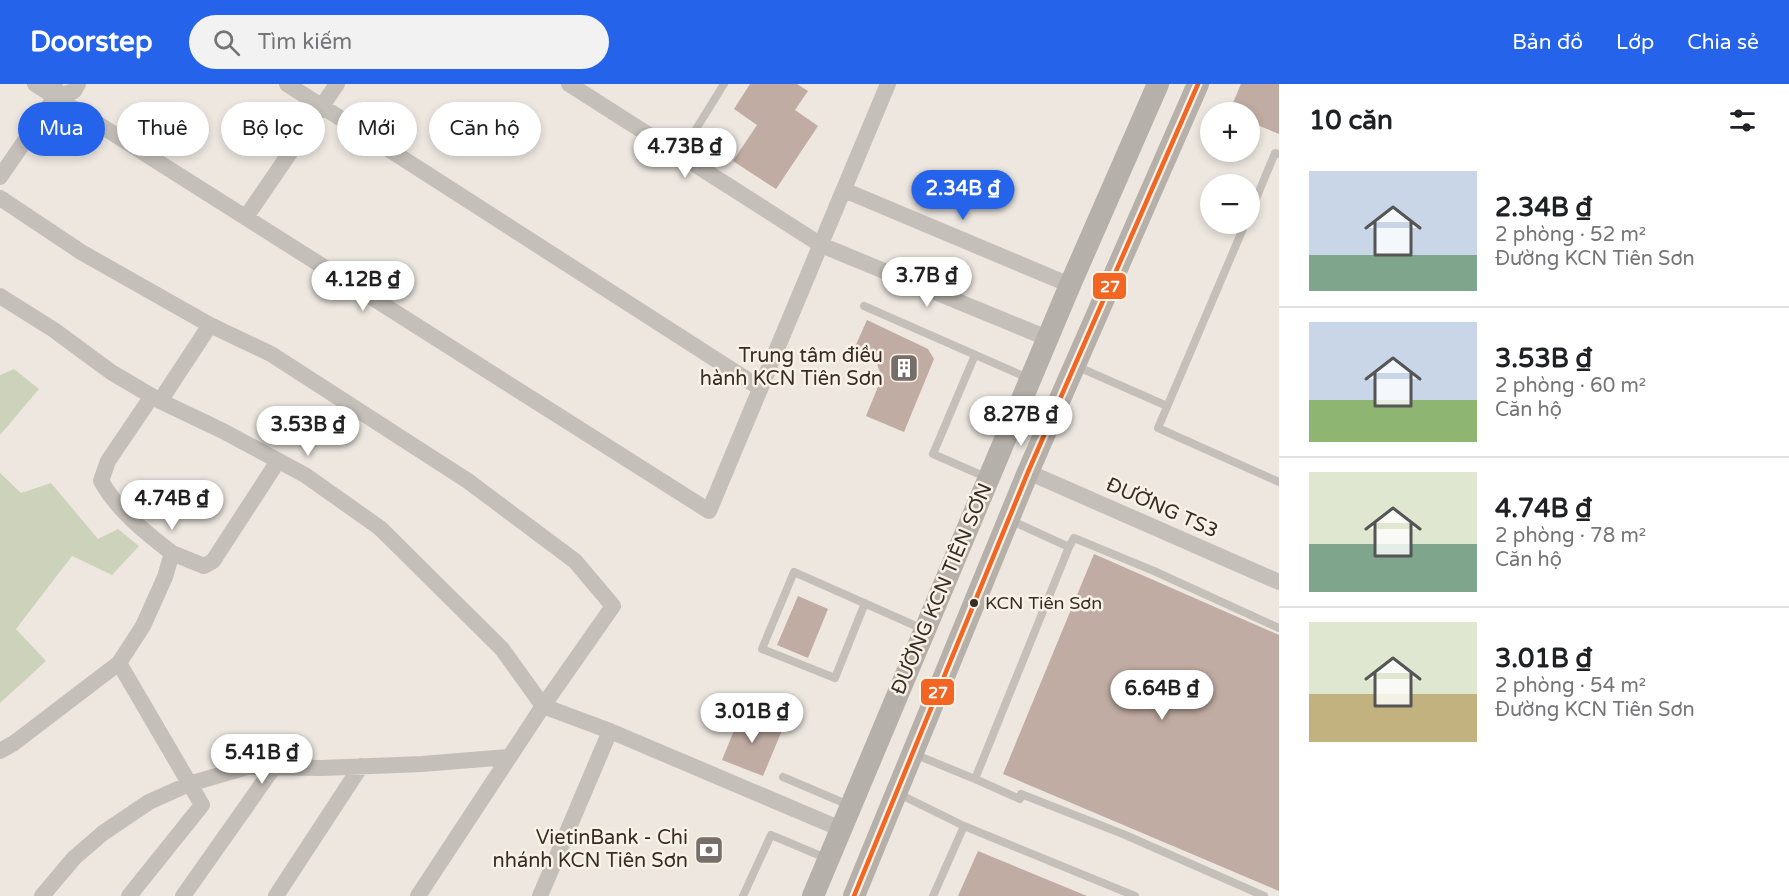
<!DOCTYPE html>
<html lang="vi">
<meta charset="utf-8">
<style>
:root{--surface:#fff;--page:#f2f2f2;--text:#202124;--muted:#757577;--line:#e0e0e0;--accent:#2563eb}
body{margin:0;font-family:"Varela Round",sans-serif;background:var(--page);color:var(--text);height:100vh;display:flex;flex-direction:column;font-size:22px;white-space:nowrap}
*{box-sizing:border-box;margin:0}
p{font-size:20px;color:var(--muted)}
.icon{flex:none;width:33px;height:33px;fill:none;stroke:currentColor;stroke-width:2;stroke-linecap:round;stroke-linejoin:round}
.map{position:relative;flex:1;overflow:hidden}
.side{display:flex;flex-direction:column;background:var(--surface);width:510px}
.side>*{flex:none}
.banner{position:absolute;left:18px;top:18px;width:570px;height:54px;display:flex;gap:12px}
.buttons{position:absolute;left:1200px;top:18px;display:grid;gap:12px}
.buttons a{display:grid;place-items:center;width:60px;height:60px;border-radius:50%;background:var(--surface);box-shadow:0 3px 9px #0003;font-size:30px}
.price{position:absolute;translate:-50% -51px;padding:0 14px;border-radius:21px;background:#fff;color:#222;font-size:20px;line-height:39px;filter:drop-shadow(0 2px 3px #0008)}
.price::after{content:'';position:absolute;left:50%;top:36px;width:18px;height:14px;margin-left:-9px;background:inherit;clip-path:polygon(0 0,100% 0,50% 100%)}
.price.active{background:var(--accent);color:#fff}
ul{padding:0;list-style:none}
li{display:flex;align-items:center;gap:18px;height:150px;padding:0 30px}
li+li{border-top:2px solid var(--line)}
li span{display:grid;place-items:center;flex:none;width:168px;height:120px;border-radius:0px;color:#555}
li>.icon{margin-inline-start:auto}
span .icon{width:72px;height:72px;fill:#fffc;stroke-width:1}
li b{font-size:26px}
h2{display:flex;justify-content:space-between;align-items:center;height:72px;padding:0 30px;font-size:26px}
.tag{padding:0 21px;border-radius:27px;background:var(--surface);box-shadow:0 3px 9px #0003;font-size:21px;line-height:54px}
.tag.active{background:var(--accent);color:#fff}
header{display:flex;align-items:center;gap:36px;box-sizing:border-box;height:84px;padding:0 30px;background:var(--accent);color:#fff}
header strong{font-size:28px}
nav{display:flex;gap:33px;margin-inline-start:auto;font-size:21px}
.search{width:420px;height:54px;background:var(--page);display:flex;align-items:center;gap:15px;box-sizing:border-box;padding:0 21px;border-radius:33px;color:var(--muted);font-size:22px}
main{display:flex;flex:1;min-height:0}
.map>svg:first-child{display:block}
</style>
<header>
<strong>Doorstep</strong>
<div class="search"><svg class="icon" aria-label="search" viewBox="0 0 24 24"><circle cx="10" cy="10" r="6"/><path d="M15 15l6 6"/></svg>Tìm kiếm</div>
<nav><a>Bản đồ</a><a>Lớp</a><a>Chia sẻ</a></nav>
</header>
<main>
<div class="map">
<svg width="1279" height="812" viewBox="0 0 1279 812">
<rect width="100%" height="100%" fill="#ede7e0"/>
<path fill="#cdd2ba" d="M 14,285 L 39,305 L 0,351 L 0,291 Z
M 0,389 L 21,409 L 51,399 L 98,455 L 118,445 L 139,462 L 112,491 L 72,472 L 16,545 L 46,577 L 0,619 Z"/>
<path fill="#c0aca2" d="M 750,0 L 797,0 L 808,7 L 795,26 L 818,42 L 776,105 L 733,77 L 757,41 L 734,25 Z
M 1241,0 L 1279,0 L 1279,50 L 1250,38 L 1250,28 L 1229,28 Z
M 867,236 L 928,265 L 934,275 L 904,348 L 866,332 L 882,293 L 875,275 L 854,265 Z
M 1094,470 L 1279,551 L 1279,807 L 1003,690 Z
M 798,512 L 828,525 L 808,574 L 777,561 Z
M 742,627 L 783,644 L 763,692 L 722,676 Z
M 978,767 L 1087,812 L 958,812 Z"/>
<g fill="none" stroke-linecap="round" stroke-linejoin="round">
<path stroke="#c5bfb9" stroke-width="8" d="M 680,71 L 724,0
M 1250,129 L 1275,69 L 1279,70
M 1245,140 L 1158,344 L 1279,398
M 864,222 L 1030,295
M 975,271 L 933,370 L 988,394
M 1076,282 L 1167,322
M 1010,436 L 1069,463 L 1074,454 L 1154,487 L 1279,544
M 1069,463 L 975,695 L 1020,715 L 1021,710 L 1123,750 L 1264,812
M 865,519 L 835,594 L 762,565 L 794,488 L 925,546
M 914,670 L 975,695
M 783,693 L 851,722
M 899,710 L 964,742 L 1135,812
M 743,812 L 771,751 L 828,775
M 933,812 L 964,742"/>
<path stroke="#c5bfb9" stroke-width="16" d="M 35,0 L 709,427 L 888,0
M 287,0 L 760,304
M 569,0 L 821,161 L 1047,254
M 55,13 L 74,7 L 78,0
M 0,93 L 55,13 L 55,3
M 844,106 L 1070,201
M 0,114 L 81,168 L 210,241 L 271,270 L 468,397 L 575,477 L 613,522 L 543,622 L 418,812
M 246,133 L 337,0
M 0,212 L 54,246 L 111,288 L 160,317 L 223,347 L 305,391 L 380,444 L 502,565 L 543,622 L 610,647 L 841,745
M 160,317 L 210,241
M 1028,388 L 1279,498
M 172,469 L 204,482 L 213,477 L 278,377
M 119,579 L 202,721 L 129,812
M 0,667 L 14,659 L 119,579 L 143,542 L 165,493 L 172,469 C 145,448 118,427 101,397 L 108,377 L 152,312
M 42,812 L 74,774 L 103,749 L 149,718 L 189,700 L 247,683 L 322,684 L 422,680 L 508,673
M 183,812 L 274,683
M 276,812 L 361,682
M 540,812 L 610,647"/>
<path stroke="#b6b0aa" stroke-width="22" d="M 813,812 L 1070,201 L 1158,0
M 854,812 L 1028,388 L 1198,0"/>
<g stroke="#faf2e7" stroke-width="9">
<path id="bus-1" d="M 854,812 L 1028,388 L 1198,0"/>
</g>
<use href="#bus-1" stroke="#f26522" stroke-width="4.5"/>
</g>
<defs>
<g id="building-square" transform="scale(1.5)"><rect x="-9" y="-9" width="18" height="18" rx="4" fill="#766e68" stroke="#faf2e7"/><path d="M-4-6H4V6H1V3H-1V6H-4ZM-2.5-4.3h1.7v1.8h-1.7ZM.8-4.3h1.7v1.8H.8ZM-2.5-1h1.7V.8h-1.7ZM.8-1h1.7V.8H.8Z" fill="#fff"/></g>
<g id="bank-square" transform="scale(1.5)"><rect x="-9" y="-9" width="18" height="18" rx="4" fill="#766e68" stroke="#faf2e7"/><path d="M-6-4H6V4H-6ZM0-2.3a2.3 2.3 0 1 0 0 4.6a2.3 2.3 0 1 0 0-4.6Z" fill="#fff"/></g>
</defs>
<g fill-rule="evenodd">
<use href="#building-square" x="904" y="284"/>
<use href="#bank-square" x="709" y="766"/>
</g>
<circle fill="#362d27" stroke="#faf2e7" stroke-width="2" cx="974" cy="519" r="5"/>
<g text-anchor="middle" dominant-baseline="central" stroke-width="5" stroke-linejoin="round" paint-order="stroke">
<g font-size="18" fill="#362d27" stroke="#faf2e7" text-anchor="start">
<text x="985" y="519">KCN Tiên Sơn</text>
</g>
<g font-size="20" fill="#362d27" stroke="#faf2e7" text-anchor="end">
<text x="883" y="272">Trung tâm điều<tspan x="883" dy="23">hành KCN Tiên Sơn</tspan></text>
<text x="688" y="754">VietinBank - Chi<tspan x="688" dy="23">nhánh KCN Tiên Sơn</tspan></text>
</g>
<g font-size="20" fill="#362d27" stroke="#faf2e7">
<text transform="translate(1162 424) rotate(24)">ĐƯỜNG TS3</text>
<text transform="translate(942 505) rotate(-67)">ĐƯỜNG KCN TIÊN SƠN</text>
</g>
</g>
<g stroke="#faf2e7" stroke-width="2">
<rect x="1092" y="188" width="35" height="28" rx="6" fill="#f26522"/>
<rect x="920" y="594" width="35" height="28" rx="6" fill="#f26522"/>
</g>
<g font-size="16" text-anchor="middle" font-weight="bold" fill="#fff">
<text x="1110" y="208">27</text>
<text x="938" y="614">27</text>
</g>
</svg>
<div class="buttons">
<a>+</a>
<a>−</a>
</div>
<b class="price" style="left:685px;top:95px">4.73B ₫</b>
<b class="price active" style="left:963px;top:137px">2.34B ₫</b>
<b class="price" style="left:927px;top:224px">3.7B ₫</b>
<b class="price" style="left:363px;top:228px">4.12B ₫</b>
<b class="price" style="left:1021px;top:363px">8.27B ₫</b>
<b class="price" style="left:308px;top:373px">3.53B ₫</b>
<b class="price" style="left:172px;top:447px">4.74B ₫</b>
<b class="price" style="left:1162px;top:637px">6.64B ₫</b>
<b class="price" style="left:752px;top:660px">3.01B ₫</b>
<b class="price" style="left:262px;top:701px">5.41B ₫</b>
<div class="banner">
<a class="tag active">Mua</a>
<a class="tag">Thuê</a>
<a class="tag">Bộ lọc</a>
<a class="tag">Mới</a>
<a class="tag">Căn hộ</a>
</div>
</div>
<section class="side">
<h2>10 căn<svg class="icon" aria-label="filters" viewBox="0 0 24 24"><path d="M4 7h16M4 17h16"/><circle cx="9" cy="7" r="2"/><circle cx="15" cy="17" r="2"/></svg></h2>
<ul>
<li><span style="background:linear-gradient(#c9d6e8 70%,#7fa58c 0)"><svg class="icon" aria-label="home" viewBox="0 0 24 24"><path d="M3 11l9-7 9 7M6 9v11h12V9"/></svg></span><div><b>2.34B ₫</b><p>2 phòng · 52 m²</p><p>Đường KCN Tiên Sơn</p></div></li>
<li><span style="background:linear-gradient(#c9d6e8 65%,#8fb573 0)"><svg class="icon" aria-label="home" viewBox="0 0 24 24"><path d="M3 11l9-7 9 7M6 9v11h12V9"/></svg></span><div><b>3.53B ₫</b><p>2 phòng · 60 m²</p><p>Căn hộ</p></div></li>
<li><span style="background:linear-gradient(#dfe7d0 60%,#7fa58c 0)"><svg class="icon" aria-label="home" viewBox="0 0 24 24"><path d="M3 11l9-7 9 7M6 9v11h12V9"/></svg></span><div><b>4.74B ₫</b><p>2 phòng · 78 m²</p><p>Căn hộ</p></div></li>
<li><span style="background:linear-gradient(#dfe7d0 60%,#c2b280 0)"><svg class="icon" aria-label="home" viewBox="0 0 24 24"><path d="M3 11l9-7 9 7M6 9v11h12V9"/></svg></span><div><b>3.01B ₫</b><p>2 phòng · 54 m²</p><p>Đường KCN Tiên Sơn</p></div></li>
</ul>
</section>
</main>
